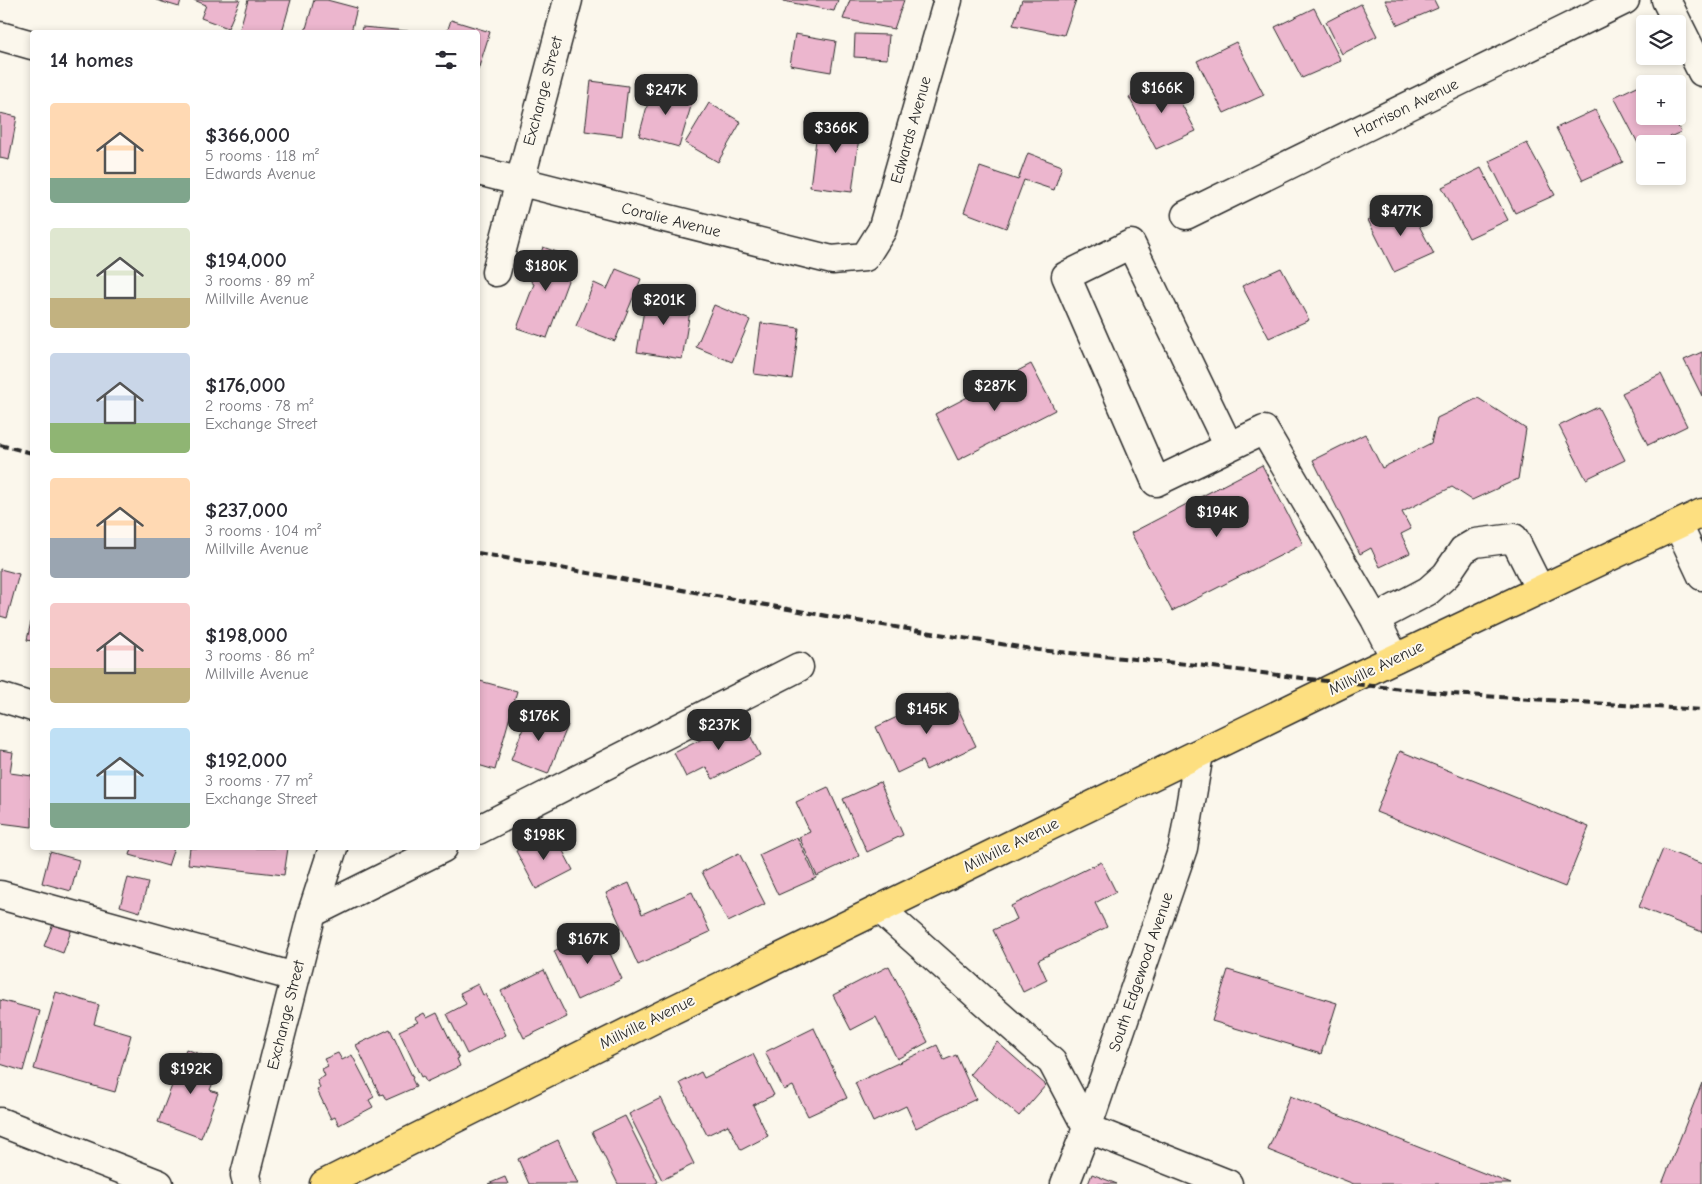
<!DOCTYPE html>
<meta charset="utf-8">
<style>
:root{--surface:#fff;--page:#f2f2f3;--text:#2b2b33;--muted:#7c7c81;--accent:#2b2b2b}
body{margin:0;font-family:"Comic Neue",sans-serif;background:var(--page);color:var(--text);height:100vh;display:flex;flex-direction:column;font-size:19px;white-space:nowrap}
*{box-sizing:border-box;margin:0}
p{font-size:16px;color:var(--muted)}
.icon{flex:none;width:28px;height:28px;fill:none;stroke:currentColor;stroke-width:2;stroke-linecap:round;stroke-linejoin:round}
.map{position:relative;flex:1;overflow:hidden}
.drawer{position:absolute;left:30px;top:30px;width:450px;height:820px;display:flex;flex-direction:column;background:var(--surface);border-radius:5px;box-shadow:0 2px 8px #0003}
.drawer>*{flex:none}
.fabs{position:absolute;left:1636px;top:15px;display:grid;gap:10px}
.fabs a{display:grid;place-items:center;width:50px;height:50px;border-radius:5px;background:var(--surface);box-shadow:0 2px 8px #0003;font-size:25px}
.price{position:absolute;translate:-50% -42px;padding:0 11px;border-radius:10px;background:var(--accent);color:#fff;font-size:16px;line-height:32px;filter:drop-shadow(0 1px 2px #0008)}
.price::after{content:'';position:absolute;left:50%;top:30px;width:15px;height:11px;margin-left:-8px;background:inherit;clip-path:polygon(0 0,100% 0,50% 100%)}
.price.on{background:#222;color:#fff}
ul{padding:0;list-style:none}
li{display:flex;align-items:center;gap:15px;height:125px;padding:0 20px}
li span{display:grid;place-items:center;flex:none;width:140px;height:100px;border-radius:5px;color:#555}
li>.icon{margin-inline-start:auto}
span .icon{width:60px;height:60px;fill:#fffc;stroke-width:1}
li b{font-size:21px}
h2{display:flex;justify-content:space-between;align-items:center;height:60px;padding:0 20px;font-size:21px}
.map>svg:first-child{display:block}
</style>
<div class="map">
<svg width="1702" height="1184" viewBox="0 0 1702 1184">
<rect width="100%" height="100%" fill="#fbf7ec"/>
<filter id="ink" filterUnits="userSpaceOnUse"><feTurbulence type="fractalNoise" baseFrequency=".02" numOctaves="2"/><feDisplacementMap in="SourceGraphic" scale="10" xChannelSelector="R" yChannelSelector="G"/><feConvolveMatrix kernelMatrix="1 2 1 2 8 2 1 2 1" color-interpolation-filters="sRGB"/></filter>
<g filter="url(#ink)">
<path fill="#ecb6ce" stroke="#2b2b2b" d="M 156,0 L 181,0 L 179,7 Z
M 194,0 L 240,0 L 228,28 L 201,18 L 206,5 Z
M 248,0 L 291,0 L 282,32 L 239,32 Z
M 314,0 L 327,0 L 357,8 L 351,32 L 305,32 Z
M 784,0 L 838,0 L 834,11 L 783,1 Z
M 850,0 L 904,0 L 894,29 L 843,19 Z
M 1022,0 L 1076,0 L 1064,35 L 1013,25 Z
M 1385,0 L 1434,0 L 1438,8 L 1398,25 Z
M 1361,4 L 1377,36 L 1342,54 L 1326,22 Z
M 1314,8 L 1341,61 L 1302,78 L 1275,27 Z
M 451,20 L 490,32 L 478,70 L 478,32 L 447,32 Z
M 362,27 L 408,31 L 408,32 L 361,32 Z
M 795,34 L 836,41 L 831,72 L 790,65 Z
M 855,34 L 889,35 L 887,59 L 854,57 Z
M 1236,42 L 1264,95 L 1224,113 L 1197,61 Z
M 1168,79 L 1196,131 L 1156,149 L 1129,97 Z
M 1652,79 L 1655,84 L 1645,84 L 1645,116 L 1672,116 L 1681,132 L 1654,144 L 1645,144 L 1645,148 L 1641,149 L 1614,97 Z
M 591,81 L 628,86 L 622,136 L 585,131 Z
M 653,84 L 694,96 L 679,147 L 639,136 Z
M 709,103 L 741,122 L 718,162 L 685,143 Z
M 1595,110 L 1623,162 L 1583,180 L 1556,128 Z
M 0,113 L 17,117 L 9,160 L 0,158 Z
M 819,116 L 861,121 L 852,192 L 810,187 Z
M 1527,143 L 1555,195 L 1515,213 L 1489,161 Z
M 1028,153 L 1062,166 L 1054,190 L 1024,180 L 1006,228 L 964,212 L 980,167 L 1018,180 Z
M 1481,168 L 1508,220 L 1469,238 L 1442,187 Z
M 1406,201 L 1434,254 L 1394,272 L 1368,220 Z
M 543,247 L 576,259 L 547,338 L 517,328 L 534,284 L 531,282 Z
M 1281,268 L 1309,320 L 1269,338 L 1242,286 Z
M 616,269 L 641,279 L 615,341 L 576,326 L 594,283 L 607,289 Z
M 647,292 L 692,299 L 682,359 L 637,352 Z
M 714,305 L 750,320 L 732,362 L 696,347 Z
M 761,323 L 799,328 L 792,379 L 754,374 Z
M 1702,352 L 1702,396 L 1684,360 Z
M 1031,364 L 1055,410 L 958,460 L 935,414 Z
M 1661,374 L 1687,426 L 1648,445 L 1622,393 Z
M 1478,398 L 1526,429 L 1518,479 L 1472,500 L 1452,487 L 1402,512 L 1411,529 L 1401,534 L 1410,553 L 1380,567 L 1371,548 L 1360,554 L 1313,460 L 1365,434 L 1382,468 L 1431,443 L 1437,418 Z
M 1598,407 L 1625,460 L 1586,479 L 1559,426 Z
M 1262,465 L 1303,544 L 1172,611 L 1131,533 Z
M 0,569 L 19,574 L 7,618 L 0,616 Z
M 32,617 L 32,641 L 27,640 Z
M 480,681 L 517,691 L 495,770 L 478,765 L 478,688 Z
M 950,692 L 976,746 L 926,770 L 922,761 L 897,773 L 876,727 Z
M 530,710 L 568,725 L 548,774 L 511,760 Z
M 742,719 L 760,755 L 713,779 L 706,767 L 686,777 L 674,753 Z
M 0,750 L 13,752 L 10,773 L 32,776 L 32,827 L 0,823 Z
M 1400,751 L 1589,827 L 1565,887 L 1376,812 Z
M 880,782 L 903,835 L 867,852 L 843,799 Z
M 828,787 L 859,856 L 817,876 L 799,837 L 810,832 L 796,802 Z
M 553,832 L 573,870 L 536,889 L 516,851 Z
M 797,837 L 816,878 L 778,895 L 759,855 Z
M 132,848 L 174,848 L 168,866 L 130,855 Z
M 190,848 L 288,848 L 284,875 L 188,864 Z
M 1663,849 L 1702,864 L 1702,932 L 1639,907 Z
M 50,852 L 79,860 L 71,891 L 42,883 Z
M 739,853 L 765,904 L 728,922 L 702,872 Z
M 1101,862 L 1116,892 L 1095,903 L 1107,927 L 1038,960 L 1047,980 L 1023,992 L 993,930 L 1017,919 L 1011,906 Z
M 128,878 L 148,883 L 140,912 L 120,906 Z
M 629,883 L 642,914 L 692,892 L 710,932 L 638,965 L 606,893 Z
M 55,919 L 73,926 L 63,953 L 44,946 Z
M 599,930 L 622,979 L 577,1000 L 554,951 Z
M 889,966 L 928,1042 L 897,1059 L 876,1017 L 851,1030 L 833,995 Z
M 544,970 L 567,1017 L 524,1038 L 501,991 Z
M 1228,970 L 1337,1003 L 1321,1054 L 1212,1021 Z
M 478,984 L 483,995 L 485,994 L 506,1035 L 467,1054 L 447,1014 L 466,1004 L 460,993 Z
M 56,992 L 99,1005 L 94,1024 L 131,1035 L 115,1092 L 34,1069 Z
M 0,1000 L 40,1011 L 23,1071 L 0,1064 Z
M 424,1013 L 427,1018 L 437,1013 L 459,1058 L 457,1059 L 460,1066 L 426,1082 L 423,1076 L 421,1077 L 399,1031 L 418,1022 L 415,1018 Z
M 814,1028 L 847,1098 L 808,1116 L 793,1086 L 784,1090 L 765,1052 Z
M 390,1029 L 413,1078 L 412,1079 L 416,1087 L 386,1100 L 383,1094 L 380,1095 L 356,1045 Z
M 997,1042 L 1046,1085 L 1019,1116 L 970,1074 Z
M 937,1045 L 944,1060 L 956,1055 L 976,1099 L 916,1128 L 906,1106 L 873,1122 L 855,1083 Z
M 186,1049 L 221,1062 L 210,1090 L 218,1093 L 201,1138 L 158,1122 Z
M 338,1053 L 342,1060 L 352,1055 L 374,1097 L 369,1100 L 373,1107 L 339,1125 L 335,1117 L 331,1119 L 317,1090 L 320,1088 L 317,1080 L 325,1076 L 322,1069 L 328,1066 L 324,1059 Z
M 753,1054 L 774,1095 L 753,1105 L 768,1136 L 741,1150 L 728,1125 L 707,1135 L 680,1083 L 701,1072 L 704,1078 Z
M 1702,1083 L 1702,1184 L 1662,1184 Z
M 1290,1096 L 1511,1184 L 1354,1184 L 1268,1150 Z
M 661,1098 L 694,1164 L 662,1180 L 629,1114 Z
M 625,1116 L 658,1182 L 654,1184 L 618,1184 L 592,1132 Z
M 558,1140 L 578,1184 L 529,1184 L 518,1159 Z
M 1092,1174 L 1117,1184 L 1088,1184 Z
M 505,1177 L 508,1184 L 488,1184 Z"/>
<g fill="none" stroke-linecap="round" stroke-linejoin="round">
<g stroke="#2b2b2b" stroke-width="31">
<path id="minor" d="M 1666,0 L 1702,72
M 0,36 L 32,45
M 478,171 L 832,260 L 865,257 L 882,230 L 948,0
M 1186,215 L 1625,0
M 496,272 L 568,0
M 1229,447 L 1131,244 L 1066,276 L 1156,482 L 1264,430 L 1375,619 L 1395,658
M 1678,525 L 1702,576
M 1375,619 L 1428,591 L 1446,575 L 1463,550 L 1475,543 L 1514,538 L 1540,590
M 0,697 L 32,707
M 478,830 L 799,667
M 0,895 L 295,977
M 880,909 L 1052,1062 L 1087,1128 L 1228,1184
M 312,913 L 443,848
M 0,1122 L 159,1184
M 247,1184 L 245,1175 L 312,913 L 333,848
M 1065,1184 L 1087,1128 L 1183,848 L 1199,754"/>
</g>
<g stroke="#2b2b2b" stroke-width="31">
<path id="major" d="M 324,1184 L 658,1017 L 1343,683 L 1702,513"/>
</g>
<use href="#minor" stroke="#fbf7ec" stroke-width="28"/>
<use href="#major" stroke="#fddf80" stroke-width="28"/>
<path stroke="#2b2b2b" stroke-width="4" stroke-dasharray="8 4" stroke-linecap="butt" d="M 0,445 L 32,453
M 478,553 L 827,616 L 1038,650 L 1197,665 L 1343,683 L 1453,694 L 1702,710"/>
</g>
</g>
<g text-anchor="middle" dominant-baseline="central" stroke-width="4" stroke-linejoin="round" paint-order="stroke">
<g font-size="16" fill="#2b2b2b" stroke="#fbf7ec">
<text transform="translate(543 91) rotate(-75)">Exchange Street</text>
<text transform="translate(1406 108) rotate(-26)">Harrison Avenue</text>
<text transform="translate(911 130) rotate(-74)">Edwards Avenue</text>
<text transform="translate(671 220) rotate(14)">Coralie Avenue</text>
<text transform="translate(1376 668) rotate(-26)">Millville Avenue</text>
<text transform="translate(1011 845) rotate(-26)">Millville Avenue</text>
<text transform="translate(1141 972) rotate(-71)">South Edgewood Avenue</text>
<text transform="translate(286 1015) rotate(-76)">Exchange Street</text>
<text transform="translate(647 1022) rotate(-26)">Millville Avenue</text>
</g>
</g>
</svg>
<div class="fabs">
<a><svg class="icon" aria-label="layers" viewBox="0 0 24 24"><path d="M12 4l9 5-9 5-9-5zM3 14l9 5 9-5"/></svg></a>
<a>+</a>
<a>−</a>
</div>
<b class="price" style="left:1162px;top:114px">$166K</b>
<b class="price" style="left:666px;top:116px">$247K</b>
<b class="price on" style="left:836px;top:154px">$366K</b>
<b class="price" style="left:1401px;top:237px">$477K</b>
<b class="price" style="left:546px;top:292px">$180K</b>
<b class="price" style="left:664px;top:326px">$201K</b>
<b class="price" style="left:995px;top:412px">$287K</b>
<b class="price" style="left:1217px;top:538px">$194K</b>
<b class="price" style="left:927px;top:735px">$145K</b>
<b class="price" style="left:539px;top:742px">$176K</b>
<b class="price" style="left:719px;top:751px">$237K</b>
<b class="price" style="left:544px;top:861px">$198K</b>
<b class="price" style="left:588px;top:965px">$167K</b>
<b class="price" style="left:191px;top:1095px">$192K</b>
<section class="drawer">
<h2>14 homes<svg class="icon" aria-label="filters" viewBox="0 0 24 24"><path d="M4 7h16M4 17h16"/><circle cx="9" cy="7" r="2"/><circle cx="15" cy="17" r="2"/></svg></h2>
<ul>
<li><span style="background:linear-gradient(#ffd9b3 75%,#7fa58c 0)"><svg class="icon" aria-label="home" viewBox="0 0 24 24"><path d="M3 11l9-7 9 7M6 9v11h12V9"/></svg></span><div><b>$366,000</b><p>5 rooms · 118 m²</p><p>Edwards Avenue</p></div></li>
<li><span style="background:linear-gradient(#dfe7d0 70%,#c2b280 0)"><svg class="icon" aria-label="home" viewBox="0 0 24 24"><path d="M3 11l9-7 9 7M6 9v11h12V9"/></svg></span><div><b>$194,000</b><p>3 rooms · 89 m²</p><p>Millville Avenue</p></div></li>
<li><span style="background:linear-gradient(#c9d6e8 70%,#8fb573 0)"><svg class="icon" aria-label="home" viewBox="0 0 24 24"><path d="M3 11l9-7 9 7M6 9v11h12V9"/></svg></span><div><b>$176,000</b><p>2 rooms · 78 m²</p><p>Exchange Street</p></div></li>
<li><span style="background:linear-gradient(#ffd9b3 60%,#9aa5b1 0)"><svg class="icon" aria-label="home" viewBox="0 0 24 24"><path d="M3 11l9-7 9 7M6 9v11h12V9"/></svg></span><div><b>$237,000</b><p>3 rooms · 104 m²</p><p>Millville Avenue</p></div></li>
<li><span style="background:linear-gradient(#f6c9c9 65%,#c2b280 0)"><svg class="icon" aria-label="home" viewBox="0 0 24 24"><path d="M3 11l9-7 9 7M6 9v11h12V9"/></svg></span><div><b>$198,000</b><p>3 rooms · 86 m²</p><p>Millville Avenue</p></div></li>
<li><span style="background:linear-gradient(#bfe0f5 75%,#7fa58c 0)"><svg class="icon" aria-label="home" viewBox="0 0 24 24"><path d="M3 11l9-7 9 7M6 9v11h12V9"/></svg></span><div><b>$192,000</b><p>3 rooms · 77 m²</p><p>Exchange Street</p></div></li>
</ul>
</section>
</div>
